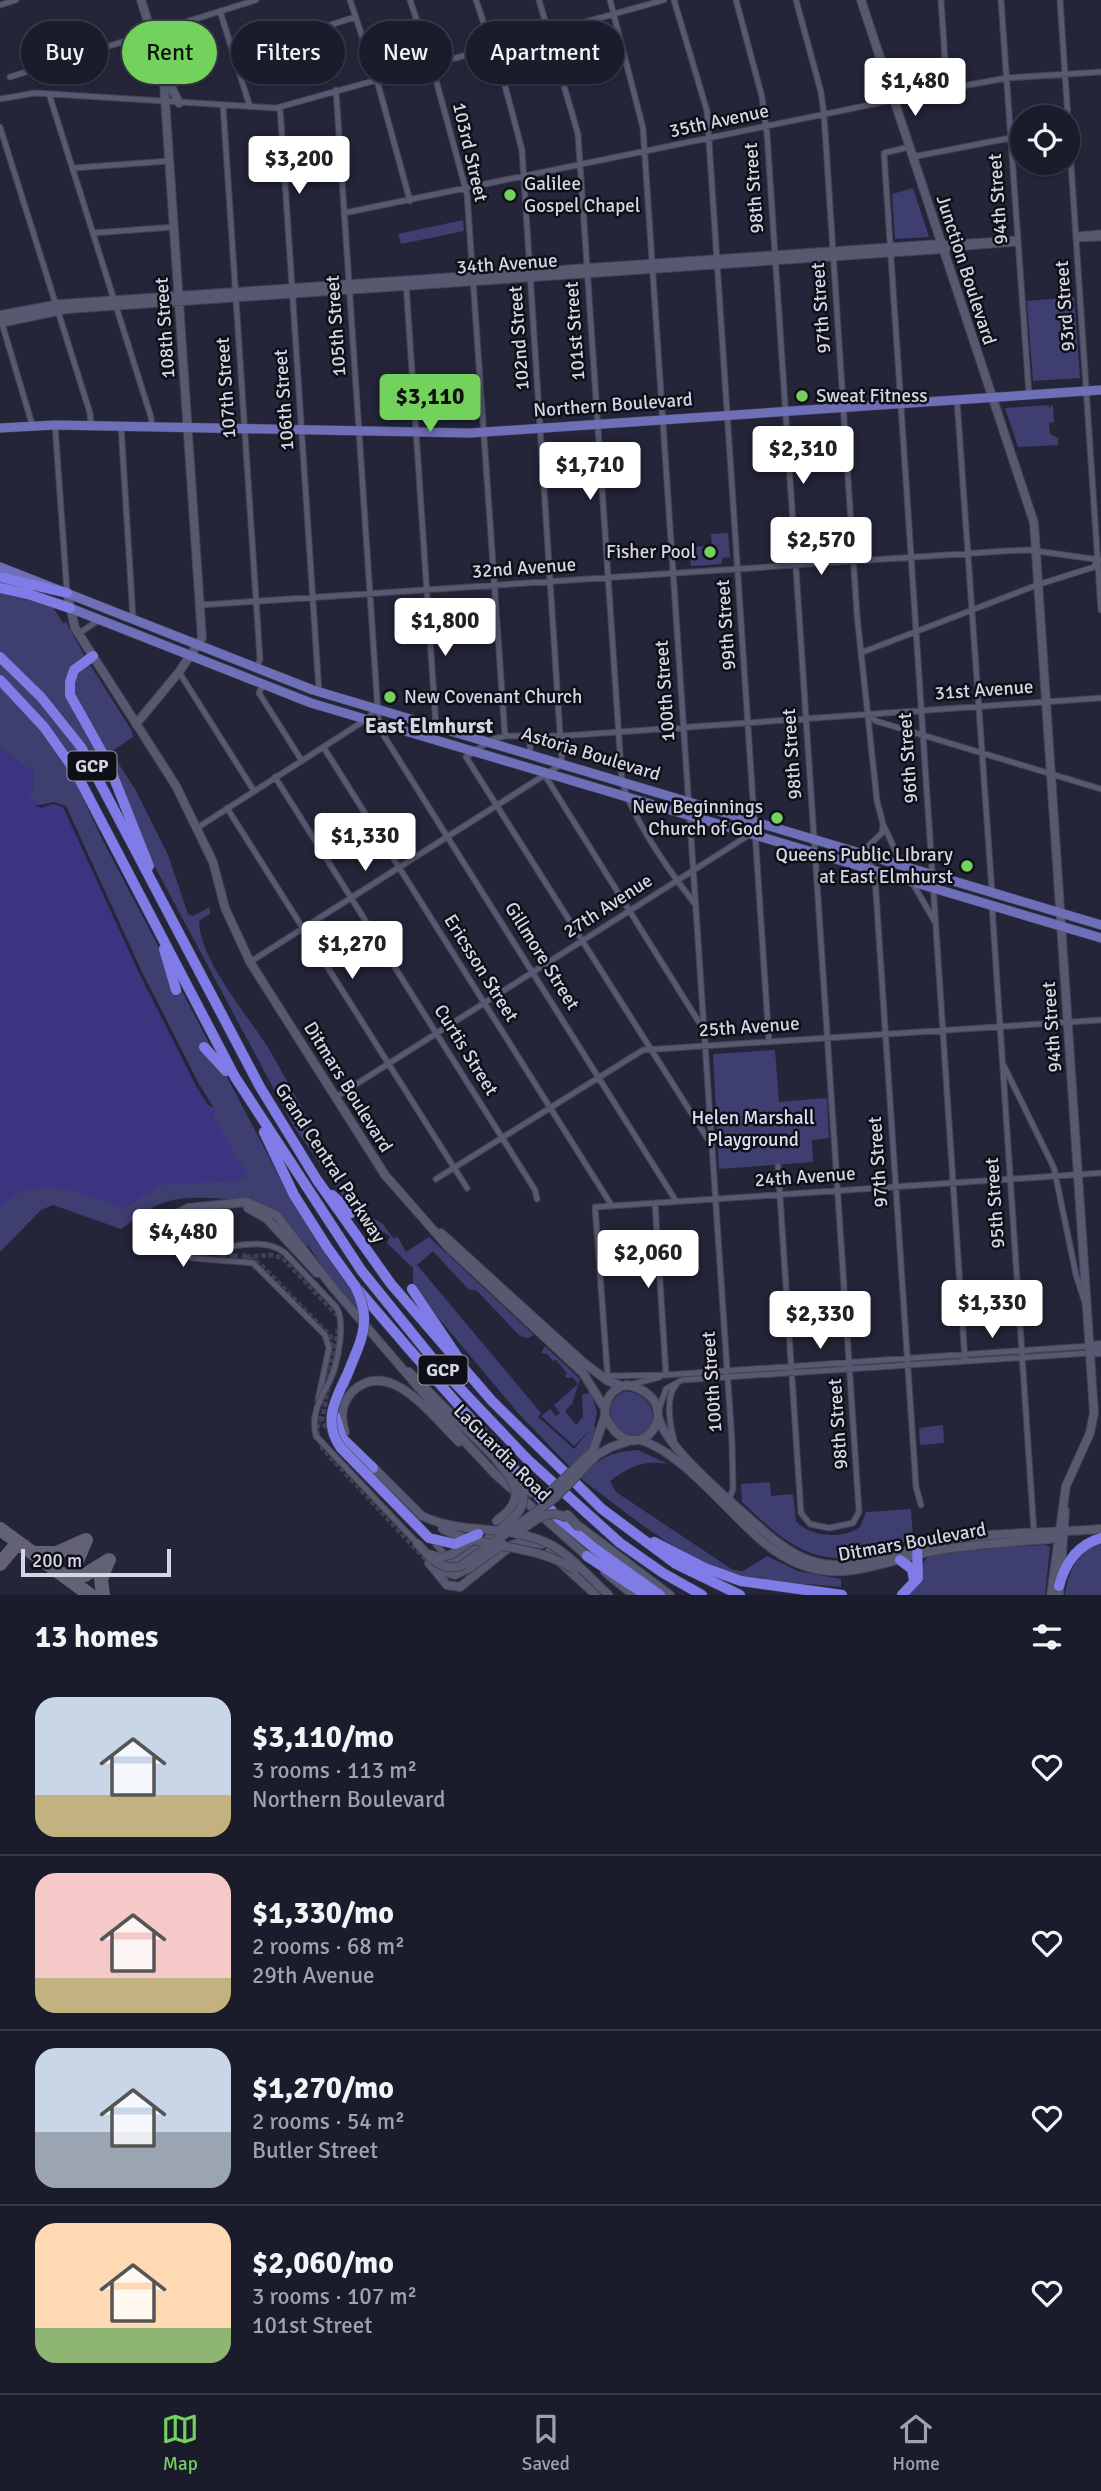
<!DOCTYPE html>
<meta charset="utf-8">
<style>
:root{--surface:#1b1c2b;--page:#282937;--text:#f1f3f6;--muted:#a0a1a9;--line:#393a47;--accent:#73d25c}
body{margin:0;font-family:Signika,sans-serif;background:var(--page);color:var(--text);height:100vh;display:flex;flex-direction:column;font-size:26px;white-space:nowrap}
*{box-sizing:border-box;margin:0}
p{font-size:23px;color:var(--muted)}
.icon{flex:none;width:38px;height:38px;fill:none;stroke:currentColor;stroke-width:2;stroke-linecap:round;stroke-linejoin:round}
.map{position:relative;height:1595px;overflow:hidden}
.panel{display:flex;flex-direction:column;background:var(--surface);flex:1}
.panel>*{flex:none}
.guide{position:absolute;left:21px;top:21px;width:700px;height:63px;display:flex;gap:14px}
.tools{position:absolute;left:1010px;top:105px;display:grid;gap:14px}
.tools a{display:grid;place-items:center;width:70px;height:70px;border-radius:50%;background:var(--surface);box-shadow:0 2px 5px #0004,0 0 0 2px var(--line);font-size:35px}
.scale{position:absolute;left:21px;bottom:18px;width:150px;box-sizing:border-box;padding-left:7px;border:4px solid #d5d6e4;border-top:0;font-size:19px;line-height:24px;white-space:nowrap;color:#d5d6e4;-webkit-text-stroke:5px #0f0f18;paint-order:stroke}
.price{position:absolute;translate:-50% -60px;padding:0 16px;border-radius:7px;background:#fff;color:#222;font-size:23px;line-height:46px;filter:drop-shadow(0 2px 4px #0008)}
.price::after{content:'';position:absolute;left:50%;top:42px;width:21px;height:16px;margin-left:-10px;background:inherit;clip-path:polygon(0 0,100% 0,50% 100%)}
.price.current{background:var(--accent);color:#111}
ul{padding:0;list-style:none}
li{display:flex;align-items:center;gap:21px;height:175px;padding:0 35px}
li+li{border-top:2px solid var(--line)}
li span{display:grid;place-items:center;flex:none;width:196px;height:140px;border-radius:21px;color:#555}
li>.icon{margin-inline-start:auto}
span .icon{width:84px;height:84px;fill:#fffc;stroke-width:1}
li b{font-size:30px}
h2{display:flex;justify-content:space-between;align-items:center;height:84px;padding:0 35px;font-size:30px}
.chip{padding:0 24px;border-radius:32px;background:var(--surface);box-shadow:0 2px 5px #0004,0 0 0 2px var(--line);font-size:24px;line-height:63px}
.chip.current{background:var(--accent);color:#111}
.tabs{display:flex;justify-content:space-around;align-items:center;height:98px;border-top:2px solid var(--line);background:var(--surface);font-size:19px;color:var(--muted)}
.tabs a{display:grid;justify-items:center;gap:4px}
.tabs .current{color:var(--accent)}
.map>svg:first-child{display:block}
</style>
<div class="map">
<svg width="1101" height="1595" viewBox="0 0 1101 1595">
<rect width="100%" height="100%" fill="#242539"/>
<path fill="#3e3e70" d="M 913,188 L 929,237 L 895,239 L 892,194 Z
M 463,220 L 464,231 L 401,244 L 398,234 Z
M 1074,297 L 1080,378 L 1033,381 L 1027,301 Z
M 1050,405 L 1048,409 L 1053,405 L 1054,422 L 1049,423 L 1050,434 L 1058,438 L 1058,445 L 1018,447 L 1005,408 Z
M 728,533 L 730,557 L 722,558 L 722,564 L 691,566 L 689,547 L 712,546 L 711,534 Z
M 0,571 L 37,582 L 63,623 L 66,622 L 84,655 L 132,731 L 133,737 L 111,752 L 135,789 L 168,855 L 188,914 L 193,916 L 210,907 L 210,914 L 199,921 C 200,961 247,1014 269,1049 C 282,1071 294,1094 306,1116 L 293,1125 L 155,867 L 136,821 L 96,760 L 74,778 L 101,837 L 291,1199 L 353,1291 L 368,1320 L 335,1286 L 308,1245 L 300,1251 L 249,1200 C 221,1200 187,1193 160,1204 C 146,1210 134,1221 121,1229 L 53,1205 L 41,1210 L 0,1252 Z
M 775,1050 L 779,1102 L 827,1098 L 829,1138 L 812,1140 L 813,1162 L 719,1169 L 713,1054 Z
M 308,1119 L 316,1155 L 367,1214 L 363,1214 L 361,1222 L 294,1127 Z
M 368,1215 L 383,1224 L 393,1238 L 398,1237 L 406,1252 L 429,1237 L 534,1335 L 528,1338 L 520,1336 L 477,1291 L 468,1289 L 433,1251 L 417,1265 L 541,1413 L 538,1417 L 574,1449 L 591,1429 L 574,1446 L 541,1416 L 550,1409 L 556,1416 L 560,1413 L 554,1405 L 578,1384 L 572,1377 L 567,1378 L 565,1376 L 567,1373 L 556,1360 L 553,1361 L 547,1354 L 541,1353 L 545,1346 L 580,1379 L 572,1404 L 565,1411 L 576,1425 L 583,1417 L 582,1395 L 591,1392 L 597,1413 L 594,1426 L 598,1431 L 591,1449 L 571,1468 L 518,1413 L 420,1296 L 413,1282 L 413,1268 L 387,1243 L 390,1236 L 378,1229 Z
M 626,1391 C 647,1394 654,1406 654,1426 C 650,1429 644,1434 640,1435 C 618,1442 593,1403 626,1391 Z
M 943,1425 L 944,1443 L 920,1445 L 919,1428 Z
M 638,1450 L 668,1464 C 643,1460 631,1466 610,1481 L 616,1492 L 733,1570 L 743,1571 L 767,1556 L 798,1571 L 841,1579 L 841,1587 C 808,1584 773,1583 740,1575 C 679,1559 630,1515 580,1478 C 601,1457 609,1452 638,1450 Z
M 770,1482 L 771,1496 L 793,1494 L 796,1521 C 811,1538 843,1539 860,1527 L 866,1512 L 911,1509 L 913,1539 C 894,1545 875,1553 855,1556 C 807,1566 774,1532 742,1502 L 741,1484 Z
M 1101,1543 L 1101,1595 L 1065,1595 C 1068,1571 1078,1551 1101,1543 Z
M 1046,1545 L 1050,1547 L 1045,1595 L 908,1595 C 922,1583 920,1563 927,1558 C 940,1549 1026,1546 1046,1545 Z"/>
<path fill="#3a3481" d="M 0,747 L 34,772 L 34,787 L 28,798 L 33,798 L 38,804 L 35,806 C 45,810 53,802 63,807 L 139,973 L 196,1086 L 208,1105 L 216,1111 L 212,1115 L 247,1175 L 237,1181 L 160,1185 L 124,1208 C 83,1194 37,1171 0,1206 Z"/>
<path fill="#242539" d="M 54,802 L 66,806 L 142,972 L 199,1084 L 214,1108 L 208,1105 L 196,1086 L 139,973 L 63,807 L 53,804 L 41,808 L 35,806 Z"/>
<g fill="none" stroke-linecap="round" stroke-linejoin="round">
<path stroke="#626274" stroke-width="14" d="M 0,1529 L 90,1595
M 34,1553 L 57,1553 L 86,1540
M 0,1564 L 15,1546 L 24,1546
M 63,1574 L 85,1575 L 109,1560
M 78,1583 L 76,1563 L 86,1540
M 103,1595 L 101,1579 L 108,1561"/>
<path stroke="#3f4053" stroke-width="5" stroke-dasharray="5 2.5" stroke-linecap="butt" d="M 246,1257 L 271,1255 L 283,1258 L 338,1316
M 248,1258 L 261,1265 L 330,1336 L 332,1349
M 329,1378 L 339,1325
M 328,1387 L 322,1421 L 332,1436
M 319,1416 L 317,1433 L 323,1449 L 429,1563"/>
<path stroke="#3f4053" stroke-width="8" stroke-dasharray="8 4" stroke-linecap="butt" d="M 218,1258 L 246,1257"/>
<g stroke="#424253" stroke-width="7">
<path id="street" d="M 350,0 L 378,84 L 410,201
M 410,0 L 433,69 L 467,194 L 505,736
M 539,0 L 578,134 L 622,782 C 634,821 670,872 695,904
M 610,0 L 643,128 L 732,1442 L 733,1489 L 729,1500
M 674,0 L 707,111 L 769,1042
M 736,0 L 762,97 L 767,134 L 859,1512 L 853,1523 L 829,1528 L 810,1524 L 801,1513 L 778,1166
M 796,0 L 821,92 L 824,115 L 857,615 L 877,801 L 883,824 L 902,865
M 941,0 L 947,89
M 1001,0 L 1029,395
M 1060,0 L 1101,610
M 0,5 L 16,0
M 220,11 L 250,107
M 234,56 L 355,17
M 10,77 L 256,0
M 336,90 L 379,728 L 676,1201
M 49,94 L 151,417 L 152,427
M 0,99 L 35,93 L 276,108 L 664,0
M 223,105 L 260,659 L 257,668
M 280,107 L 319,692
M 0,127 L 90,413 L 91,425
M 909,147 L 884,153 L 965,1361
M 912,157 L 1010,138
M 73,168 L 169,161
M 344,213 L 947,89 L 1006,78 L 1101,72
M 93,233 L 174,227
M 1076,235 L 1101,233
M 1076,239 L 1101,238
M 940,244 L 1016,239
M 942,249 L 1017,243
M 406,283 L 436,727
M 1,320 L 32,424
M 957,400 L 992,892
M 55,425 L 67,592
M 121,426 L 133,618
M 200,605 L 1005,551 L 1029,550 L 1101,560
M 78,634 L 99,620
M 863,652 L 1037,585 L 1094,567 L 1096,562
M 179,672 L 254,791
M 263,684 L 259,693 L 302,761
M 869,714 L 876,721 L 1101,789
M 324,748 L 612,1206
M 530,754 L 530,736
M 544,774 L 702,1027
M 275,777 L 535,1190 L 537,1199
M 227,808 L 467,1188
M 883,825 L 882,833 L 866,848 L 875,878 L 916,1487 L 921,1505
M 197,828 L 367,719 L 377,708
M 912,882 L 935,922
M 992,906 L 1034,1533
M 250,962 L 562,764 L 522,150 L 496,52 L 490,42 L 476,0
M 1004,1066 L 1054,1168 L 1076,1275 L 1084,1300
M 336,1097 L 749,835
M 709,1141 L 466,757 L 493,739 L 505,736 L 561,736 L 1101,698
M 436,1179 L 643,1050 L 1101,1020
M 655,1203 L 666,1375
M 173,1247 L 192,1258 L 253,1263 L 325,1335 L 329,1348 L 318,1400
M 285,1253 L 336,1307
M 607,1376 L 666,1375 L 1089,1346
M 608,1381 L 595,1207 L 1101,1173
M 629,1385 L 660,1377
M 659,1409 L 666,1389 L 682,1380 L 1090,1353
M 674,1440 C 670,1425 665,1397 676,1385
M 436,1545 L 446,1555"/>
</g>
<g stroke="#424253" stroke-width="10">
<path id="secondary" d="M 861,0 L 1034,523 L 1094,1413 L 1090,1433 L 1066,1486 L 1051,1595
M 166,76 L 179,103
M 0,315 L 60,304 L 940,244
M 0,323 L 67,309 L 942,249
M 67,593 L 75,628 L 176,786 L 213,862 L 225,908 L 250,962 L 385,1175 L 449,1248 L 583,1373 L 604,1407
M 136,724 L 179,672 L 202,638 L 163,70 L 141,0
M 248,1208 L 267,1219 L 317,1273
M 441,1233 L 584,1363 L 608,1381 L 622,1386
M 173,1247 L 168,1237 L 170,1223 L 176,1214 L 188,1208 L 247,1202 L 276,1215 L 334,1289 L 467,1444 L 495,1474 L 590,1559
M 1089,1346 L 1101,1345
M 1090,1353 L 1101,1352
M 409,1372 L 501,1464
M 627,1385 C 694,1400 636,1480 605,1416 C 604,1401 611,1388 627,1385 Z
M 659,1419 C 667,1450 741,1510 767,1534 C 788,1551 807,1564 834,1565 C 867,1567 906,1548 939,1541 C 993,1532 1047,1533 1101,1529
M 345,1432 C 340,1417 342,1402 353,1391 C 390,1356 434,1418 459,1442
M 640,1440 C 682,1452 728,1512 762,1541 C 827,1595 869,1563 938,1550 C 975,1544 1012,1542 1050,1539 L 1059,1534
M 593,1451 L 605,1416
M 597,1455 L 611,1447 L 632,1440
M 370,1464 L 422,1516
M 575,1523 L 670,1595
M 549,1552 L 596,1595
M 429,1563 L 447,1585 L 460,1587 L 512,1545 L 521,1542 L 542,1544
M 445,1566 L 460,1560 L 497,1532
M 436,1569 L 455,1575 L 471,1567
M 605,1572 L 633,1595
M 1059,1595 L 1065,1511"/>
</g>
<g stroke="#424253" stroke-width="10">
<path id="primary" d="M 0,428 L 55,425 L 470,433 L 1101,390
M 0,567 L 313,690 L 1101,925
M 70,608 L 311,703 L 1101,938"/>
</g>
<g stroke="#424253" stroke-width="11">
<path id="highway" d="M 0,577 L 67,593
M 0,588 L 28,594 L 70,608
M 93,656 L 74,670 L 70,682 L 70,695 L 108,763 L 149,866
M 0,657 L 41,697 L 81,747 L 260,1087 L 317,1180 L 391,1284 L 492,1401 L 602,1509 L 676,1564 L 740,1595
M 0,680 L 44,727 L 75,771 L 235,1077 L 361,1270 L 437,1364 L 528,1460 L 620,1543 L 663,1573 L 702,1595
M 164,949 L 176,990
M 204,1047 L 226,1071
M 264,1132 L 294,1195 L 327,1247 L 355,1286 L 409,1349 L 558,1518 L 594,1548 L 660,1595
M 332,1195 L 351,1213
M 412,1289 L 459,1359
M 343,1385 L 358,1348
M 335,1416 L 342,1438 L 373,1468
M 654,1542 L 705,1568 L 741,1581 L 842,1595
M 587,1556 L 646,1595
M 900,1560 L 912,1569 L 914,1580
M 1059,1586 C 1065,1563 1077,1545 1101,1538
M 902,1595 L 918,1578 L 917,1546"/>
</g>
<use href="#street" stroke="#575970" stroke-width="5"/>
<use href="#secondary" stroke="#575970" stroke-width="8"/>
<use href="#primary" stroke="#6f6eb8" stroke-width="9"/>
<use href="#highway" stroke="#7f7ce8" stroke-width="10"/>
<g stroke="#424253" stroke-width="7" stroke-linecap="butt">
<path id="street-bridge" d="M 173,1247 C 209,1260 256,1230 285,1253
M 336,1307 C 346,1321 338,1362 331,1378 C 322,1397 310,1413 316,1436 L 417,1543"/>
</g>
<g stroke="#424253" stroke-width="10" stroke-linecap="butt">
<path id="secondary-bridge" d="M 496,1460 C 517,1483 527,1500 496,1521
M 518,1480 L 532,1493 L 548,1494 L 593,1451
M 567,1514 L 579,1527
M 422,1516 C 460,1534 502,1525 540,1540 C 567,1549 588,1577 609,1595
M 442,1529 C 485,1550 535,1543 575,1570
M 497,1532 C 513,1519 531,1507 520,1484
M 516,1534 C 532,1523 548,1506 567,1518
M 417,1543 C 429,1557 441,1572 461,1566 L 555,1498 L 597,1455
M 430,1554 C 446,1563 460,1549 473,1539
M 471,1567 L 503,1544"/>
</g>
<g stroke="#424253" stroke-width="11" stroke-linecap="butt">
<path id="highway-bridge" d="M 355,1286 C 366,1308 367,1325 358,1348
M 346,1377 C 334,1402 323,1423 341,1448 L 429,1538 L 455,1544 L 478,1534"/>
</g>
<use href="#street-bridge" stroke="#575970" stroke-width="5"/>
<use href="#secondary-bridge" stroke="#575970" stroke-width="8"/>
<use href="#highway-bridge" stroke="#7f7ce8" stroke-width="10"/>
</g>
<g fill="#73d25c" stroke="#0f0f18" stroke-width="2.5">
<circle cx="510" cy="195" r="7"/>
<circle cx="802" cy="396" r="7"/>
<circle cx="710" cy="552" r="7"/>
<circle cx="390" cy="697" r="7"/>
<circle cx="777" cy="818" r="7"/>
<circle cx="967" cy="866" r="7"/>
</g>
<g text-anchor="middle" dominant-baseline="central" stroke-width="5" stroke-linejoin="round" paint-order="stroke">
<g fill="#0f0f18" stroke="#9a9aa7" stroke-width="2">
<rect x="67.5" y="751.5" width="49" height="29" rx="5"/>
<rect x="418.5" y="1355.5" width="49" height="29" rx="5"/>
</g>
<g font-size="18" font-weight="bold" fill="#d5d6e4">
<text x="92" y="766">GCP</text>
<text x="443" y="1370">GCP</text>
</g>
<g font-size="19" fill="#d5d6e4" stroke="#0f0f18">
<text transform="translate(719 121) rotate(-12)">35th Avenue</text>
<text transform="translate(470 152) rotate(77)">103rd Street</text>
<text transform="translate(754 188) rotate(-94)">98th Street</text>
<text transform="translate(998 199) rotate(-94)">94th Street</text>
<text transform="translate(507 264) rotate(-4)">34th Avenue</text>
<text transform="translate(966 270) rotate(72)">Junction Boulevard</text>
<text transform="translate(1065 306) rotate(-94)">93rd Street</text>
<text transform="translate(821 308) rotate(-94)">97th Street</text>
<text transform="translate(336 326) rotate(-94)">105th Street</text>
<text transform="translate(165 328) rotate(-94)">108th Street</text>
<text transform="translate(575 331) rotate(-94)">101st Street</text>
<text transform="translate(519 338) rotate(-94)">102nd Street</text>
<text transform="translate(226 388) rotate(-94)">107th Street</text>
<text transform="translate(284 400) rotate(-94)">106th Street</text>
<text transform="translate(613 405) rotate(-4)">Northern Boulevard</text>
<text transform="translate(524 568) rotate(-4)">32nd Avenue</text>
<text transform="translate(726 625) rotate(-94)">99th Street</text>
<text transform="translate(984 690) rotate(-4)">31st Avenue</text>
<text transform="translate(665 691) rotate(-94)">100th Street</text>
<text transform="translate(591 754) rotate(17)">Astoria Boulevard</text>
<text transform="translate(792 754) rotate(-94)">98th Street</text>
<text transform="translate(908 758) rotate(-94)">96th Street</text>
<text transform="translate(608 906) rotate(-33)">27th Avenue</text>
<text transform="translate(542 956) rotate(58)">Gillmore Street</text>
<text transform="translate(481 968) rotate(58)">Ericsson Street</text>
<text transform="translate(749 1027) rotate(-4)">25th Avenue</text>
<text transform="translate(1052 1027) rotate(-94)">94th Street</text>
<text transform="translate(466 1050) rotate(58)">Curtis Street</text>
<text transform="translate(348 1087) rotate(58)">Ditmars Boulevard</text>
<text transform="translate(878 1162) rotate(-94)">97th Street</text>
<text transform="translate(330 1163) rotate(57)">Grand Central Parkway</text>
<text transform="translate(805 1177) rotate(-4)">24th Avenue</text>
<text transform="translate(995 1203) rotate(-94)">95th Street</text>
<text transform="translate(712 1382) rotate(-94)">100th Street</text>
<text transform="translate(838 1424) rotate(-94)">98th Street</text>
<text transform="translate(502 1453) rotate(45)">LaGuardia Road</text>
<text transform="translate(912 1542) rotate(-10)">Ditmars Boulevard</text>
</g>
<g font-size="19" fill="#d5d6e4" stroke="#0f0f18" text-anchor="start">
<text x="524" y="184">Galilee<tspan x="524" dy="22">Gospel Chapel</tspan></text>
<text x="816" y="396">Sweat Fitness</text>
<text x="696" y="552" text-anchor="end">Fisher Pool</text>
<text x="404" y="697">New Covenant Church</text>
<text x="763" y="807" text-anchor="end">New Beginnings<tspan x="763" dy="22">Church of God</tspan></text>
<text x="953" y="855" text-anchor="end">Queens Public LIbrary<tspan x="953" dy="22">at East Elmhurst</tspan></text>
</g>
<g font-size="19" fill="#dddff6" stroke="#0f0f18">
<text x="753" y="1118">Helen Marshall<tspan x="753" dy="22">Playground</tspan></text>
</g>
<g font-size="21" font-weight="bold" fill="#d5d6e4" stroke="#0f0f18">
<text x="429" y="726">East Elmhurst</text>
</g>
</g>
</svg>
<div class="tools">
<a><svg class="icon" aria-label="locate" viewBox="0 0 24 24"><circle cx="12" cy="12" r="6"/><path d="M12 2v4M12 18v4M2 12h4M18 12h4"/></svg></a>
</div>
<div class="scale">200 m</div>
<b class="price" style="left:915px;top:118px">$1,480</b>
<b class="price" style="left:299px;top:196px">$3,200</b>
<b class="price current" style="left:430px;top:434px">$3,110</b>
<b class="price" style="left:803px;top:486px">$2,310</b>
<b class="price" style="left:590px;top:502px">$1,710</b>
<b class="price" style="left:821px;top:577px">$2,570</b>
<b class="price" style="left:445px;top:658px">$1,800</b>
<b class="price" style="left:365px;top:873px">$1,330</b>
<b class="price" style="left:352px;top:981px">$1,270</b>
<b class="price" style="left:183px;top:1269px">$4,480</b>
<b class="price" style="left:648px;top:1290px">$2,060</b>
<b class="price" style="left:992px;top:1340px">$1,330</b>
<b class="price" style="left:820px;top:1351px">$2,330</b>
<div class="guide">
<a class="chip">Buy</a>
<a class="chip current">Rent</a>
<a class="chip">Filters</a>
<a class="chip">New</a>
<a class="chip">Apartment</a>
</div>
</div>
<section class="panel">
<h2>13 homes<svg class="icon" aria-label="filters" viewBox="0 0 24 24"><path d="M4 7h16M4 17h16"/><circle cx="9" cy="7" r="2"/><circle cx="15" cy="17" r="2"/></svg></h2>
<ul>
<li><span style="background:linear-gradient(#c9d6e8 70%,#c2b280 0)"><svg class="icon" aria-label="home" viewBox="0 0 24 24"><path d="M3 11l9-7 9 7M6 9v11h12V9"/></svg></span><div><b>$3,110/mo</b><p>3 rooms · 113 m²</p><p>Northern Boulevard</p></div><svg class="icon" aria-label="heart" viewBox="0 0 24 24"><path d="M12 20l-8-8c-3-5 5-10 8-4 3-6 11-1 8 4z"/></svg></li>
<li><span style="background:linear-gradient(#f6c9c9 75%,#c2b280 0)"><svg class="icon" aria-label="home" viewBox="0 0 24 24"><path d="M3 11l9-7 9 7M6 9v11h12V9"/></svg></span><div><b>$1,330/mo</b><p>2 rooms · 68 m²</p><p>29th Avenue</p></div><svg class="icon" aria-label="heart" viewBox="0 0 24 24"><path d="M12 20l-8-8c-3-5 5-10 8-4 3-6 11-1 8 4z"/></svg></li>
<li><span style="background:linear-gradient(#c9d6e8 60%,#9aa5b1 0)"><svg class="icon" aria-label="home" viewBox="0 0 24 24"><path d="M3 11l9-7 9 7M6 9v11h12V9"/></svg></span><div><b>$1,270/mo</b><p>2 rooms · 54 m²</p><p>Butler Street</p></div><svg class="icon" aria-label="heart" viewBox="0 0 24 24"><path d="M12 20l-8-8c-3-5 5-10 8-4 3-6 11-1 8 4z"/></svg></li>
<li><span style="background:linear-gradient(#ffd9b3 75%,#8fb573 0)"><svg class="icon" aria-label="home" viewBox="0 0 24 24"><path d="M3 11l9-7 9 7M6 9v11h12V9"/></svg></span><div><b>$2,060/mo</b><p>3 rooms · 107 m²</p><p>101st Street</p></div><svg class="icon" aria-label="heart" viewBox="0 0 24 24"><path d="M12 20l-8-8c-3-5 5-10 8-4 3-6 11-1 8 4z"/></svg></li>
</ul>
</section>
<nav class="tabs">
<a class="current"><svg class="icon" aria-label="map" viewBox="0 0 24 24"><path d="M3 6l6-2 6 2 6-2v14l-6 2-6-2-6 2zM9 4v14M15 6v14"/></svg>Map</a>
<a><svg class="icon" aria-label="saved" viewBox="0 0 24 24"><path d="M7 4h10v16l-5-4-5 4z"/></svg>Saved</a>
<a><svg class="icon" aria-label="home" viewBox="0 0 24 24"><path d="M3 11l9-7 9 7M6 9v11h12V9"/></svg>Home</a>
</nav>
